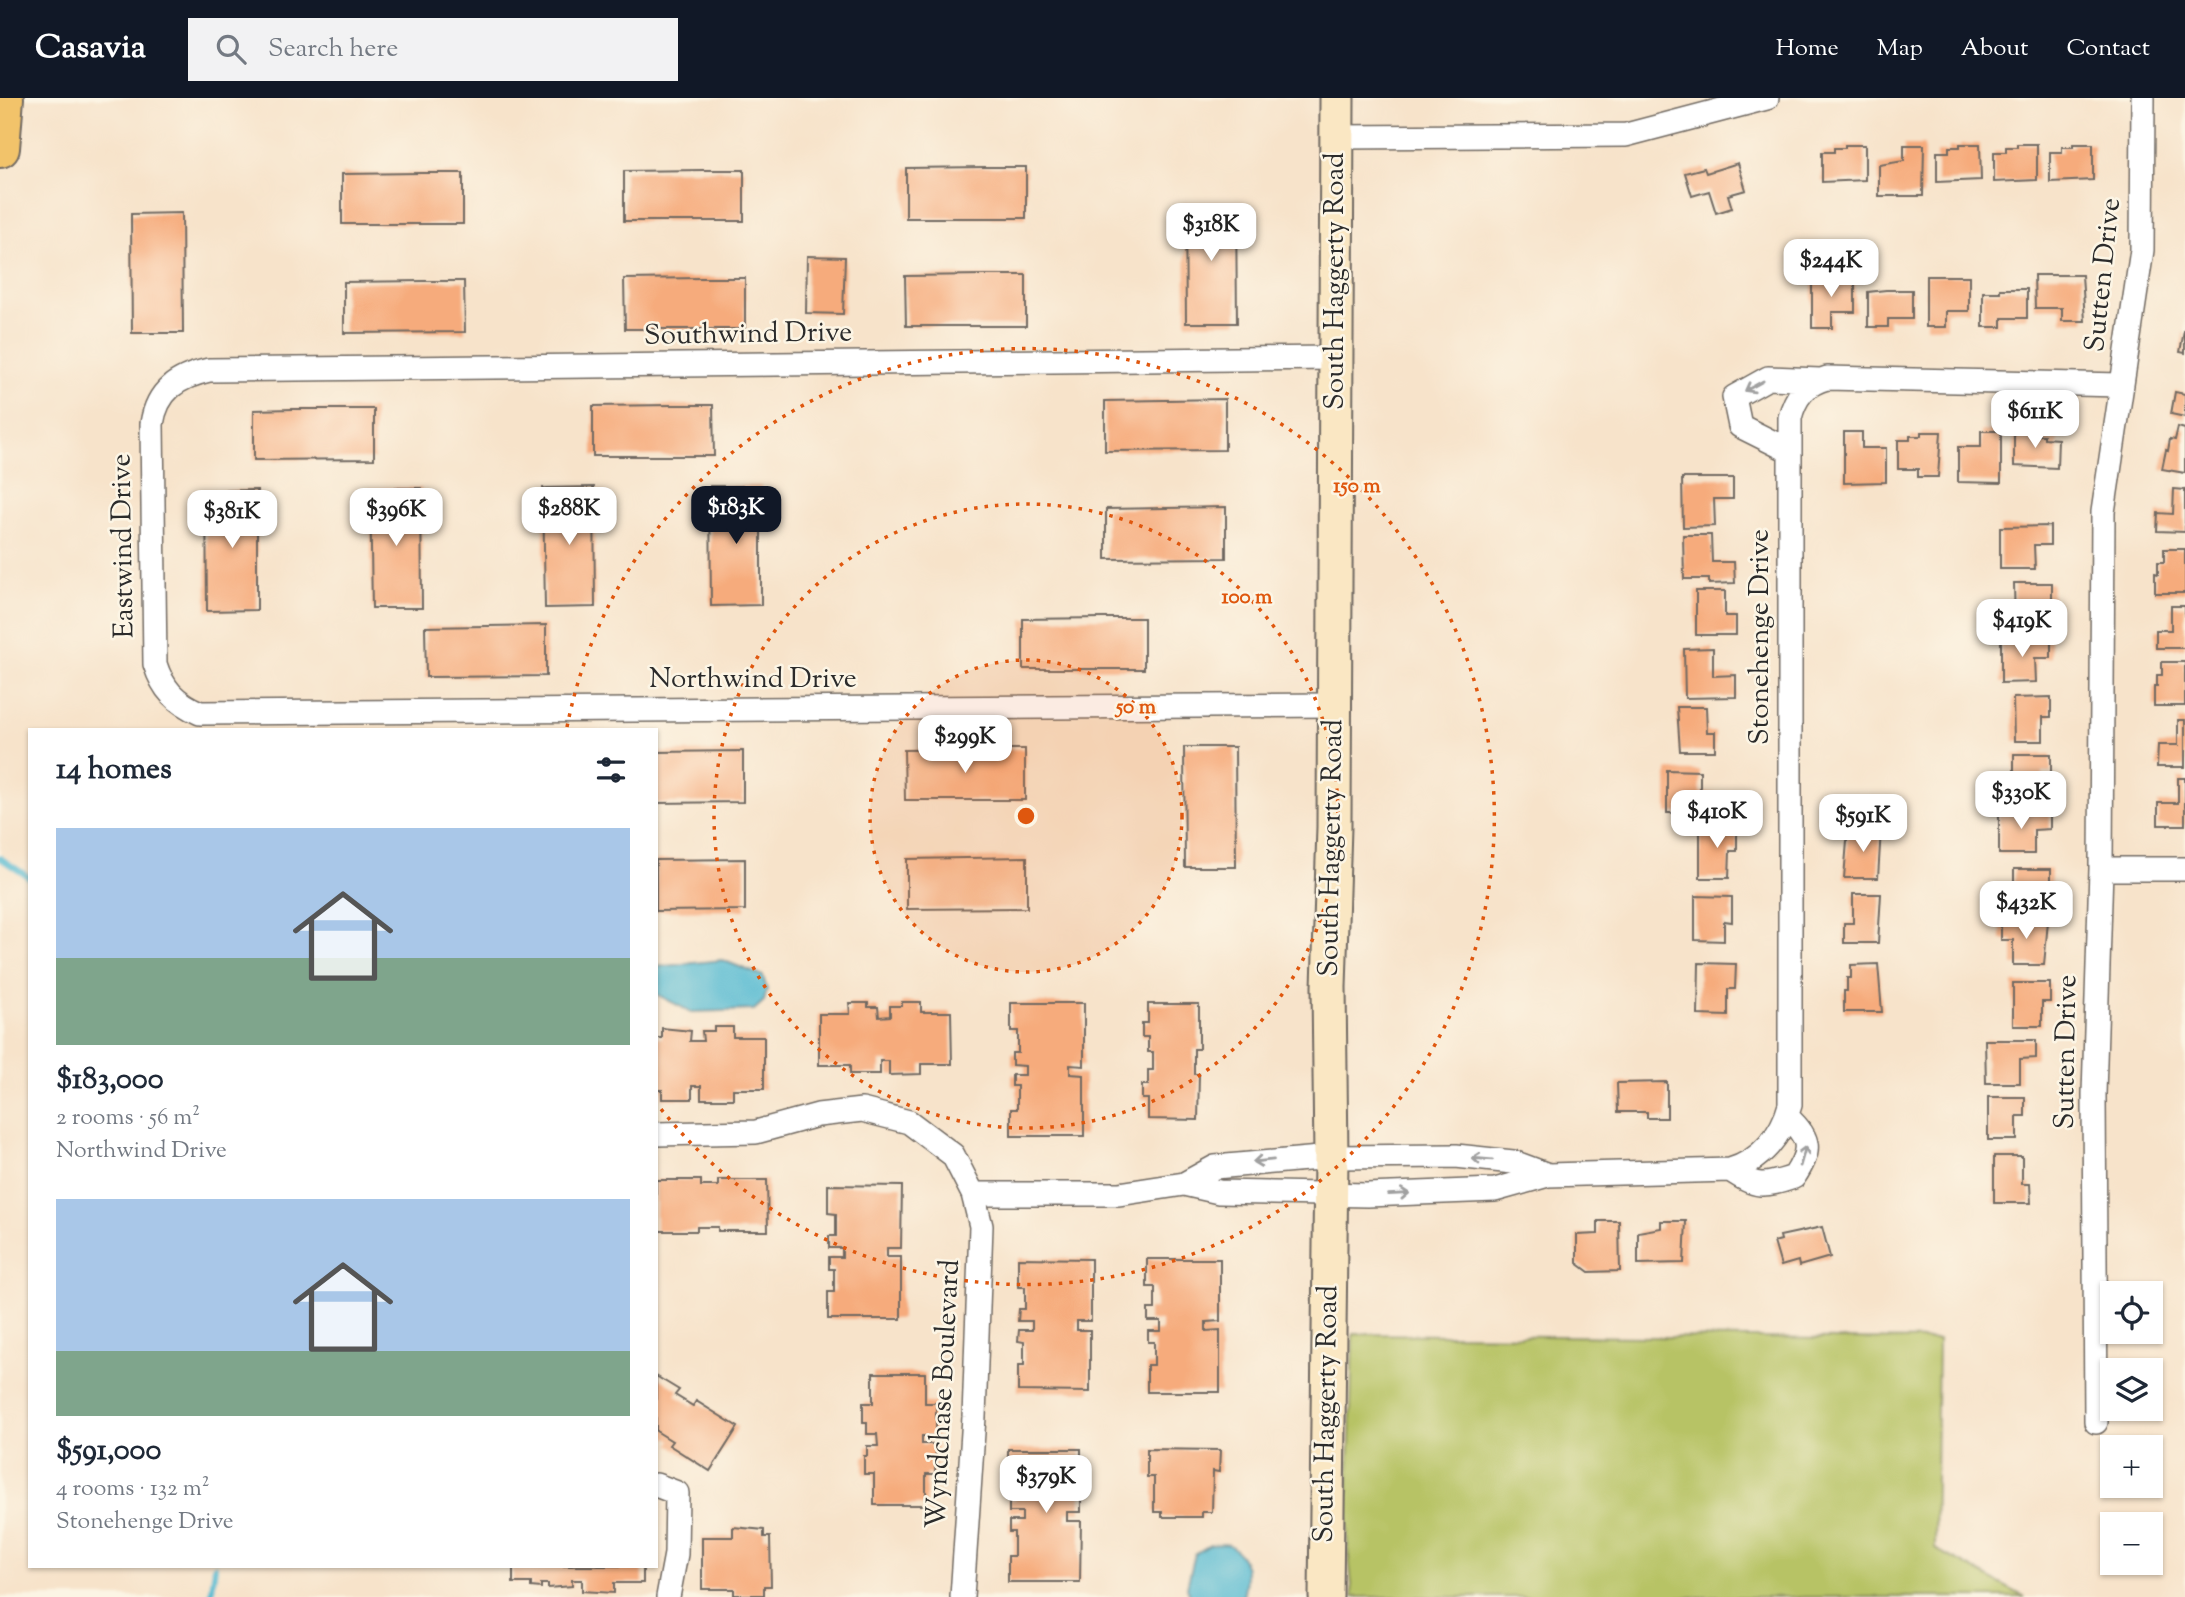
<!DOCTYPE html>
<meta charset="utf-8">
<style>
:root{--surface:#fff;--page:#f2f2f3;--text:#1f2937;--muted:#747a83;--accent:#111827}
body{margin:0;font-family:"Sorts Mill Goudy",serif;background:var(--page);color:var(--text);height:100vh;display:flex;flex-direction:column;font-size:26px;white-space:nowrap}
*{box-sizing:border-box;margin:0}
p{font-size:23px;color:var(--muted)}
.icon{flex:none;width:38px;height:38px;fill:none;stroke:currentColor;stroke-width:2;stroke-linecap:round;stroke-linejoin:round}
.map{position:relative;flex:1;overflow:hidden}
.side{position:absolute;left:28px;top:630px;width:630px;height:840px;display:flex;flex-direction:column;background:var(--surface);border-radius:0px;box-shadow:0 2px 5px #0004}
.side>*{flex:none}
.fabs{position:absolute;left:2100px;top:1183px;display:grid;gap:14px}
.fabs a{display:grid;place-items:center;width:63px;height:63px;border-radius:0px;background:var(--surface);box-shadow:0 2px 5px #0004;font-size:35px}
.price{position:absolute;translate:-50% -60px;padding:0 16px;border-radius:14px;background:#fff;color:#222;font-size:23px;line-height:46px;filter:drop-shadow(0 2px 4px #0008)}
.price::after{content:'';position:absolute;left:50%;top:42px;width:21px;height:16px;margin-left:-10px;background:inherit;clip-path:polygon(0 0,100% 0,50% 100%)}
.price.on{background:var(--accent);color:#fff}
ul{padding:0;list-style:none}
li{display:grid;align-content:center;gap:14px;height:371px;padding:0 28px}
li span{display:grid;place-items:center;height:217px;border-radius:0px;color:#555}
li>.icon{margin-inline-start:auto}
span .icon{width:126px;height:126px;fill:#fffc;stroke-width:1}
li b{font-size:30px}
h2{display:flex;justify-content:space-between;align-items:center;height:84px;padding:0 28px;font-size:30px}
header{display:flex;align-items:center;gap:42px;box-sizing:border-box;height:98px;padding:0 35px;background:var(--accent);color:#fff}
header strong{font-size:33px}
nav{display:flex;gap:38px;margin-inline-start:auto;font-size:24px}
.search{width:490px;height:63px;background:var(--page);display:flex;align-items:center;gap:18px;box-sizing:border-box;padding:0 24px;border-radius:0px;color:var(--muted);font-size:26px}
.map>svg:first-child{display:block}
</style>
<header>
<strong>Casavia</strong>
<div class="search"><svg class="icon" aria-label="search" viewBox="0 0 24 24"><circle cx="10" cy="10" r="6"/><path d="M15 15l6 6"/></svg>Search here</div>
<nav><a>Home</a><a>Map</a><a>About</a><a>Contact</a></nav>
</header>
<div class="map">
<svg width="2185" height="1499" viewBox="0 0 2185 1499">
<rect width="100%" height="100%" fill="#fcf5e5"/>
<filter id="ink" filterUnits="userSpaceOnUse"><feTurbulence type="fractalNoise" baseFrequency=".0143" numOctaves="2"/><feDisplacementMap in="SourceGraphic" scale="14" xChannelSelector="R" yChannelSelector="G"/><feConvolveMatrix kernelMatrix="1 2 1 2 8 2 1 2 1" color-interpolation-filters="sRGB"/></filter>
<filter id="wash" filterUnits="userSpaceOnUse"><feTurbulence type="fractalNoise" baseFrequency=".00686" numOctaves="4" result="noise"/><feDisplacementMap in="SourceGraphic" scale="28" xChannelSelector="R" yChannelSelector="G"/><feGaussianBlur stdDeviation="1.57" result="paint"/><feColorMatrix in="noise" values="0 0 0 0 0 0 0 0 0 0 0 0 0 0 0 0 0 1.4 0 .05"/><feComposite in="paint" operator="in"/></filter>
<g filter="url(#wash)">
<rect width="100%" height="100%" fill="#f7e3ca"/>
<path fill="#b7c365" stroke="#717748" stroke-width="2" d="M 1353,1236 L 1938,1242 L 1935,1451 L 2025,1499 L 1353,1499 L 1347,1439 Z"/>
<path fill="#54bad2" stroke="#40727e" stroke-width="2" d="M 722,862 L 763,878 L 767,892 L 764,903 L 754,912 L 691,914 L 656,896 L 656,869 Z
M 1228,1446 C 1249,1459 1248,1476 1243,1499 L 1190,1499 L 1187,1489 L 1195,1456 L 1210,1447 Z"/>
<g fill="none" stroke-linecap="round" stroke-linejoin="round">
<path stroke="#54bad2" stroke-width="6" d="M 0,760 L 30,780
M 211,1499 L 215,1468"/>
</g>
<g id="blocks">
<path fill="#f6ab7b" d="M 1960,46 L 1980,46 L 1981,82 L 1937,84 L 1937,54 L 1949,54 L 1949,49 L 1960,49 Z
M 2017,46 L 2037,46 L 2037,82 L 1994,84 L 1994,54 L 2006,54 L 2006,49 L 2017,49 Z
M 2073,46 L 2093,46 L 2093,82 L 2050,84 L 2050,54 L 2062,54 L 2062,49 L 2073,49 Z
M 1845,47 L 1865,47 L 1865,82 L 1822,84 L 1822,54 L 1834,54 L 1834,50 L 1845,50 Z
M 1904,47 L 1924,47 L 1923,98 L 1879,98 L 1879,67 L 1904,63 Z
M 1738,65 L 1746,92 L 1728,97 L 1732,110 L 1716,115 L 1709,93 L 1692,98 L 1685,75 L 1704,70 L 1706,75 Z
M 985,69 L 1026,69 L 1026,120 L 906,120 L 906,70 Z
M 703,72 L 744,72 L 744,123 L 624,123 L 624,73 Z
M 422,75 L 463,75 L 463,126 L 342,126 L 342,76 Z
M 1185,105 L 1236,105 L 1237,225 L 1186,225 Z
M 182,115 L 183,235 L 132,235 L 131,116 Z
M 807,158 L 845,159 L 843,216 L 806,215 Z
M 985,177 L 1026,177 L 1026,228 L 906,228 L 905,178 Z
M 2034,177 L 2082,177 L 2085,223 L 2062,223 L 2062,210 L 2035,210 Z
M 1926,178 L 1969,178 L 1969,213 L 1946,213 L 1946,229 L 1926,229 Z
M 1812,179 L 1855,179 L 1855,214 L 1832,214 L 1832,230 L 1812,230 Z
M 704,180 L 745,180 L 745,231 L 625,231 L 624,181 Z
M 424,183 L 464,183 L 465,234 L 344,235 L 344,184 Z
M 2000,191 L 2027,191 L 2027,220 L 2002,220 L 2002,229 L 1983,229 L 1983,194 L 2000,194 Z
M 1886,192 L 1912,192 L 1912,221 L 1888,221 L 1888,229 L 1868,229 L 1868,194 Z
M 2184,233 L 2185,234 L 2185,255 L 2180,254 Z
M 2175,294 L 2185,296 L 2185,319 L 2171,316 Z
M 1225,301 L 1225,352 L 1105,353 L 1105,303 Z
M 673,307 L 713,307 L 714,358 L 593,358 L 593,308 Z
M 293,311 L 374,311 L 374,361 L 254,362 L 254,312 Z
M 2178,329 L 2185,331 L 2185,375 L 2162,371 L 2166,352 L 2168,353 L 2170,341 L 2175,342 Z
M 2014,332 L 2033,332 L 2033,337 L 2044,337 L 2044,340 L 2058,341 L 2057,370 L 2014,368 Z
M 1981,333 L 2001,333 L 2001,385 L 1958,384 L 1958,349 L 1981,349 Z
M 1844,334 L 1862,334 L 1862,350 L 1886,350 L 1886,384 L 1844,385 Z
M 1921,334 L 1941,334 L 1938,379 L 1918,379 L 1918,371 L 1898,371 L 1898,342 L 1910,342 L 1910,338 L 1921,338 Z
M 1682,380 L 1733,380 L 1733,401 L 1714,401 L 1715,428 L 1683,429 Z
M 710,388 L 761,388 L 761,507 L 711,508 Z
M 594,389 L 595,509 L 545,510 L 543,390 Z
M 370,390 L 421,390 L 422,510 L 372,510 Z
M 2174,391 L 2185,392 L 2185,434 L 2157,433 L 2158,415 L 2173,416 Z
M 257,392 L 257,512 L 207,513 L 206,393 Z
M 1226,409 L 1226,460 L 1106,461 L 1106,411 Z
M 2050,428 L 2050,447 L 2034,447 L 2035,471 L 2000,471 L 2000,429 Z
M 1683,437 L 1711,437 L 1712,464 L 1734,464 L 1735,485 L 1709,486 L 1709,481 L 1684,481 Z
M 2164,451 L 2185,451 L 2185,495 L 2155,495 L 2155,475 L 2158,476 L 2158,464 L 2164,464 Z
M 2014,485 L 2052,485 L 2052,504 L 2044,504 L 2044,528 L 2015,528 Z
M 1696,493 L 1725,493 L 1725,518 L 1736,518 L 1736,537 L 1696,537 Z
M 2171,508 L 2185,508 L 2185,550 L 2156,550 L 2156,532 L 2171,532 Z
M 1103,520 L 1144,520 L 1144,571 L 1023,571 L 1023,521 Z
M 546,527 L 546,578 L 426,579 L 425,529 Z
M 2001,542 L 2051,542 L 2051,560 L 2035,560 L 2036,584 L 2001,585 Z
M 1713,550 L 1713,578 L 1736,577 L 1736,599 L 1685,600 L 1684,551 Z
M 2162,564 L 2185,564 L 2185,608 L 2154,608 L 2154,588 L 2157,588 L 2157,577 L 2162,577 Z
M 2051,599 L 2051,619 L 2043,619 L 2043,643 L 2014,643 L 2013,600 Z
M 1677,609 L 1706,609 L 1707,634 L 1715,634 L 1715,653 L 1680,653 Z
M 2178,622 L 2185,622 L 2185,669 L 2157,669 L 2158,647 L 2178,647 Z
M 1184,649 L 1235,649 L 1236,769 L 1185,769 Z
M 984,651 L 1025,651 L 1025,702 L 905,702 L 904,652 Z
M 743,653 L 743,704 L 656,705 L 656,654 Z
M 2014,656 L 2051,656 L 2051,675 L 2043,675 L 2043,699 L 2014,699 Z
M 1667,672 L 1700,673 L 1700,695 L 1717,695 L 1717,715 L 1667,715 Z
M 2178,680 L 2185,680 L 2185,727 L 2158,727 L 2158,705 L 2178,705 Z
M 2050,713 L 2050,731 L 2034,732 L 2034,756 L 1999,756 L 1999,714 Z
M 1700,728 L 1737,728 L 1737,753 L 1730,753 L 1729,780 L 1700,780 Z
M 1848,731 L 1881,731 L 1878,780 L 1844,780 Z
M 1027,759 L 1027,810 L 907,811 L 907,761 Z
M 745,761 L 745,812 L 656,813 L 656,762 Z
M 2014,771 L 2051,771 L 2051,790 L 2043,790 L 2043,814 L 2014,814 Z
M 1853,796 L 1881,796 L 1878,845 L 1844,845 L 1844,825 L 1853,825 Z
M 1695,798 L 1732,799 L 1732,824 L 1724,823 L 1724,843 L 1695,842 Z
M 2001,823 L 2048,823 L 2044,867 L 2013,867 L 2013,842 L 2001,842 Z
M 1699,865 L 1736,866 L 1735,891 L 1728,891 L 1728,918 L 1698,917 Z
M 1878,866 L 1882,914 L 1844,914 L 1844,893 L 1847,893 L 1847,880 L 1851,880 L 1851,867 Z
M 2013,885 L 2050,885 L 2050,904 L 2042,904 L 2042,928 L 2013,928 Z
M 902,904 L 921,904 L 921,914 L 951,914 L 952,966 L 921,966 L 921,976 L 889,977 L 889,963 L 880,963 L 880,976 L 850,976 L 850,967 L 819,967 L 819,916 L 850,916 L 849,905 L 868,905 L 868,909 L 878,909 L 879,919 L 890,918 L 890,908 L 902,908 Z
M 1011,905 L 1084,905 L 1084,968 L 1070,967 L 1070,976 L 1084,977 L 1084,1038 L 1011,1038 L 1011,1011 L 1017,1011 L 1017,988 L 1012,988 L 1012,977 L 1025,977 L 1025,968 L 1012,967 L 1012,955 L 1018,955 L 1018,933 L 1011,933 Z
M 1148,906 L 1199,906 L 1199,951 L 1194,951 L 1194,976 L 1199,976 L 1198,1022 L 1148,1021 L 1148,1001 L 1142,1001 L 1142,987 L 1148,987 L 1148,972 L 1153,972 L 1153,954 L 1148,954 L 1148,939 L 1142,939 L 1142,925 L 1148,925 Z
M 714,929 L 733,929 L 733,939 L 764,939 L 764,991 L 733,991 L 733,1001 L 701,1001 L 701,988 L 692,988 L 692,1001 L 662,1001 L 662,992 L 656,992 L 656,940 L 662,940 L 662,930 L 691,933 L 690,943 L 703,943 L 702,933 L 714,933 Z
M 1985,942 L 2036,942 L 2036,960 L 2020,961 L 2020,985 L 1986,985 Z
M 1667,984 L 1667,1020 L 1647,1020 L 1647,1014 L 1618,1014 L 1617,985 Z
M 1988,999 L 2025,999 L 2025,1018 L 2017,1018 L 2017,1042 L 1988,1042 Z
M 1994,1058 L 2022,1058 L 2022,1086 L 2030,1086 L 2031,1105 L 1994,1105 Z
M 656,1082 L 701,1082 L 701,1088 L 718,1088 L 718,1082 L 767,1082 L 768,1133 L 718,1133 L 718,1129 L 697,1129 L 697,1133 L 656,1133 Z
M 828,1087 L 902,1088 L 901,1150 L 887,1150 L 887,1159 L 901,1159 L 901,1221 L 828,1221 L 828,1194 L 834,1194 L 834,1171 L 829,1171 L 829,1159 L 842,1159 L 842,1150 L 829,1150 L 829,1138 L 836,1138 L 836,1116 L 828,1115 Z
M 1598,1123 L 1619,1123 L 1620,1173 L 1589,1174 L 1577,1165 L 1577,1137 L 1598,1136 Z
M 1661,1123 L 1686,1123 L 1684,1165 L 1638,1166 L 1638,1134 L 1661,1130 Z
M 1822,1129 L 1830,1159 L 1799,1168 L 1798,1163 L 1781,1168 L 1774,1144 L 1781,1142 L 1780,1138 Z
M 1018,1160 L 1091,1161 L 1091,1223 L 1077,1223 L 1077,1232 L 1090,1232 L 1090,1294 L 1018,1293 L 1018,1267 L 1024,1267 L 1024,1244 L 1018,1243 L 1019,1232 L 1032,1232 L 1032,1223 L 1018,1223 L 1019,1211 L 1025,1211 L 1025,1189 L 1018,1189 Z
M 1147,1161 L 1220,1161 L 1220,1223 L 1206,1224 L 1206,1233 L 1220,1232 L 1220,1294 L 1147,1294 L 1147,1267 L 1154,1267 L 1154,1244 L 1148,1244 L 1148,1233 L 1161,1233 L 1161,1223 L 1148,1223 L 1148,1211 L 1155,1211 L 1155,1189 L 1147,1189 Z
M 873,1275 L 925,1275 L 925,1305 L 936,1305 L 936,1338 L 922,1338 L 922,1346 L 936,1346 L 935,1376 L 926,1376 L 926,1407 L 874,1407 L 874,1376 L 864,1376 L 864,1358 L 867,1358 L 867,1348 L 878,1348 L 877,1336 L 867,1336 L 867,1324 L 863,1324 L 863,1305 L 873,1305 Z
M 656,1278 L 679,1292 L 675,1297 L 693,1308 L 696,1303 L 738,1329 L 710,1373 L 669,1347 L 672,1343 L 656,1333 Z
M 1008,1351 L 1081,1351 L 1081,1414 L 1067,1414 L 1067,1423 L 1081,1423 L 1080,1484 L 1008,1484 L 1008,1458 L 1014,1458 L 1014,1434 L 1009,1434 L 1009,1423 L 1022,1423 L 1022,1414 L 1009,1414 L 1009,1401 L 1015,1402 L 1015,1379 L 1008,1379 Z
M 1147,1351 L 1220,1352 L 1219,1374 L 1213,1373 L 1212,1414 L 1202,1414 L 1202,1419 L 1162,1419 L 1162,1414 L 1154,1414 L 1154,1379 L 1147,1379 Z
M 733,1429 L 764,1432 L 764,1439 L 770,1439 L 771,1488 L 764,1488 L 764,1497 L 734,1497 L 734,1491 L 702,1491 L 702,1439 L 733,1439 Z
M 513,1468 L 643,1468 L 643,1485 L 614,1485 L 614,1495 L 582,1493 L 582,1482 L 572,1482 L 572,1488 L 548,1490 L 548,1486 L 541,1486 L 541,1490 L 531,1489 L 531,1485 L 513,1485 Z"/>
</g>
</g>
<g filter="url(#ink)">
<use href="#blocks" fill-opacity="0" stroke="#726b63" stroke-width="2"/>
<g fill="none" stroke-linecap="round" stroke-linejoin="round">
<g stroke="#726b63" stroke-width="26">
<path id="minor" d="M 1337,39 L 1626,37 L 1767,0
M 1335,260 L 209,272 C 178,279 157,292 152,326 L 155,566 C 163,591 175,604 200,615 L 1335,607
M 1790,353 L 1740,328 L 1734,299 L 1768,280 L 1820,282
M 2101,771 L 2185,771
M 656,1036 L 756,1034 L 818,1017 L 862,1012 L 909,1024 L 953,1057 L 973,1096 L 981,1128 L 974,1319 L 962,1499
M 1730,1072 C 1757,1090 1763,1089 1794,1079 C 1811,1053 1812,1041 1787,1019
M 1184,1086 L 1219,1094 L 1367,1097 L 1495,1092 L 1548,1077 L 1730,1072 C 1761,1063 1782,1037 1790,1007 L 1790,320 C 1795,299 1805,286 1827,280 L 2121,287
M 973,1096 L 1119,1096 L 1184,1086 L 1215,1069 L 1331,1059 L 1456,1058 L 1513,1064 L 1548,1077
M 2096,1324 L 2094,996 L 2101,771 L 2103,414 L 2142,152 L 2143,0
M 656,1387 L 677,1395 L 676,1456 L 668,1499"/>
</g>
<g stroke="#726b63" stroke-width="37">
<path id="secondary" d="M 1326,1499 L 1331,1059 L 1329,889 L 1334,729 L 1337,0"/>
</g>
<g stroke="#726b63" stroke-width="42">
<path id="motorway" d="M 0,50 L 4,0"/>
</g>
<use href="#minor" stroke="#fff" stroke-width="23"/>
<use href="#secondary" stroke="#fae7c3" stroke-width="33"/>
<use href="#motorway" stroke="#f2c36a" stroke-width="38"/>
</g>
<defs><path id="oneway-shaft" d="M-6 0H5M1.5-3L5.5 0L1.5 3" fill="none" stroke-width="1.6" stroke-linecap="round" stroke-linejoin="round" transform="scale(1.75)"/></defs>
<g stroke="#a0a0a0">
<use href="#oneway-shaft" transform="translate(1754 288) rotate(151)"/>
<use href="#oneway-shaft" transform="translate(1803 1058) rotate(-74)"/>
<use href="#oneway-shaft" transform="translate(1482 1061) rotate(-175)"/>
<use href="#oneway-shaft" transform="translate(1263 1063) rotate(174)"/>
<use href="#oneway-shaft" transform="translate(1399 1096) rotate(-3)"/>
</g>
</g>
<circle cx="1026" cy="718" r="156" fill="#df570e" fill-opacity=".12"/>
<g fill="none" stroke="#df570e" stroke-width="3.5" stroke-dasharray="3.5 7">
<circle cx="1026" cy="718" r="156"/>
<circle cx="1026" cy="718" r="312"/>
<path d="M567 629A468 468 0 1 1 657 1006"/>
</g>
<g text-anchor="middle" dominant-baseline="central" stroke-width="5" stroke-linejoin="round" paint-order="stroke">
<g font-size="28" fill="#2b2b2b" stroke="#fcf5e5">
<text transform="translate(2104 177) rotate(-84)">Sutten Drive</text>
<text transform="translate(1336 183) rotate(-90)">South Haggerty Road</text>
<text transform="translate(748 237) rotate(-1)">Southwind Drive</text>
<text transform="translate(124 448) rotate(-91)">Eastwind Drive</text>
<text transform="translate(1761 539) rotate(-90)">Stonehenge Drive</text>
<text x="753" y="582">Northwind Drive</text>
<text transform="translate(1332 750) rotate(-89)">South Haggerty Road</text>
<text transform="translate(2067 954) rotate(-89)">Sutten Drive</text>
<text transform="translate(944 1296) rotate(-87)">Wyndchase Boulevard</text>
<text transform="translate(1327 1316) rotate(-89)">South Haggerty Road</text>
</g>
</g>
<circle cx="1026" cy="718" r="10" fill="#df570e" stroke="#fcf5e5" stroke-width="3.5"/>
<g font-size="21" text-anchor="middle" font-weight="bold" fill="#df570e" stroke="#fcf5e5" stroke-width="5" stroke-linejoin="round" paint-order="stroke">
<text x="1357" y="394">150 m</text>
<text x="1247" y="505">100 m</text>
<text x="1136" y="615">50 m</text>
</g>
</svg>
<div class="fabs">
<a><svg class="icon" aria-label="locate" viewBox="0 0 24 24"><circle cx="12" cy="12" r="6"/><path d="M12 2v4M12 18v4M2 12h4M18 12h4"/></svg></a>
<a><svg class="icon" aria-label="layers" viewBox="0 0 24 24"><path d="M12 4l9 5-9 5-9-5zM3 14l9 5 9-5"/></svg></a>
<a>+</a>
<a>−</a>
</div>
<b class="price" style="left:1211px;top:165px">$318K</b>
<b class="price" style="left:1831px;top:201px">$244K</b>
<b class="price" style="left:2035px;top:352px">$611K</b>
<b class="price on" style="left:736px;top:448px">$183K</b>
<b class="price" style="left:569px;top:449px">$288K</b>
<b class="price" style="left:396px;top:450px">$396K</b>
<b class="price" style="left:232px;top:452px">$381K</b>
<b class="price" style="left:2022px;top:561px">$419K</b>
<b class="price" style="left:965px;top:677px">$299K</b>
<b class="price" style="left:2021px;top:733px">$330K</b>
<b class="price" style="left:1717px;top:752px">$410K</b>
<b class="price" style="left:1863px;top:756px">$591K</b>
<b class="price" style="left:2026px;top:843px">$432K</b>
<b class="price" style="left:1046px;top:1417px">$379K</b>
<section class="side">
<h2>14 homes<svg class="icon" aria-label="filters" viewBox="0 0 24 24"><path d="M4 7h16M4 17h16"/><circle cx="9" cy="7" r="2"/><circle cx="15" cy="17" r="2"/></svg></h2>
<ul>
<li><span style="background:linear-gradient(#a9c7e8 60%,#7fa58c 0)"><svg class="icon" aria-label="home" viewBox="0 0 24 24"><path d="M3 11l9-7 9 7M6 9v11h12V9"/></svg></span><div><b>$183,000</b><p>2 rooms · 56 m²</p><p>Northwind Drive</p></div></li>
<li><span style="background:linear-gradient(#a9c7e8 70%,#7fa58c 0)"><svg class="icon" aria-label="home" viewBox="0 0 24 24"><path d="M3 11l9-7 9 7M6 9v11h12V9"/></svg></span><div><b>$591,000</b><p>4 rooms · 132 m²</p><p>Stonehenge Drive</p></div></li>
</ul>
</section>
</div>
